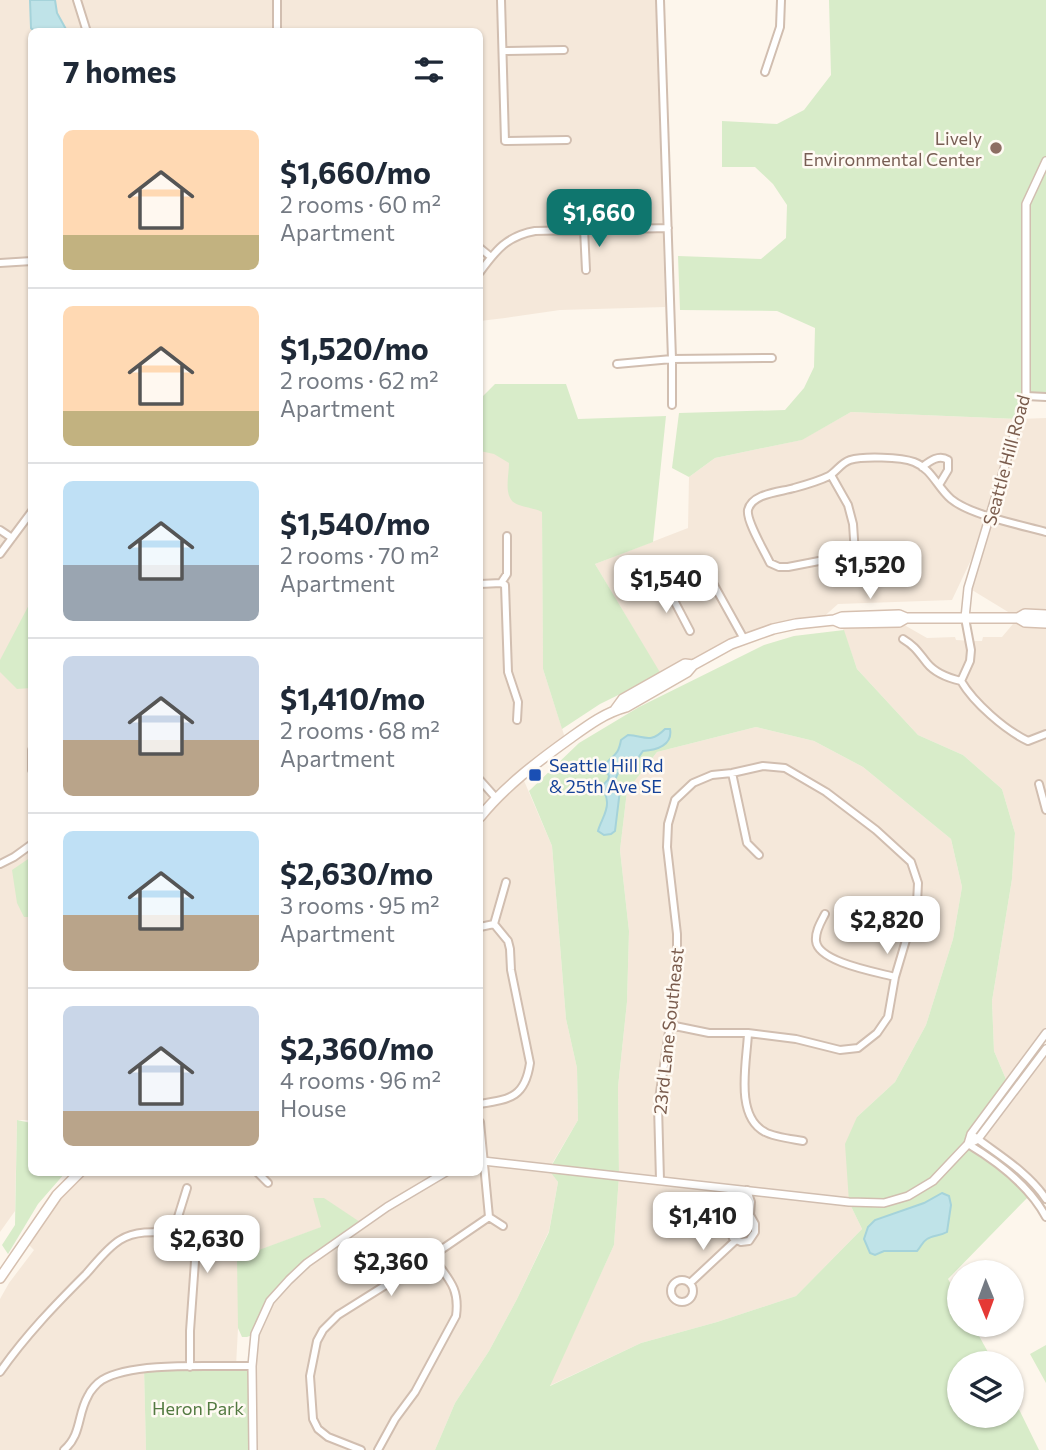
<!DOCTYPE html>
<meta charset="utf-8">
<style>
:root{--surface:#fff;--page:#f2f2f3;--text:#1f2937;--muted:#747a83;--line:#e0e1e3;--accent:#0f766e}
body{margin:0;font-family:Commissioner,sans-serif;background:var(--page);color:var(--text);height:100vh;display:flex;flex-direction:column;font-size:26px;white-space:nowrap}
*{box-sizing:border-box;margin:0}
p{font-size:23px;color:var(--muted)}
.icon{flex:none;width:38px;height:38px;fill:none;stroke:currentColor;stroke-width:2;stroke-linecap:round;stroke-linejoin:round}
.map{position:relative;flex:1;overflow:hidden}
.panel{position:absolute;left:28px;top:28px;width:455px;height:1148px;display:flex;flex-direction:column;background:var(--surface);border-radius:10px;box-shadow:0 2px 5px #0004}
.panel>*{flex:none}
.needle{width:46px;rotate:179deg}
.tools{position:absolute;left:947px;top:1260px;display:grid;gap:14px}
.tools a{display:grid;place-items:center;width:77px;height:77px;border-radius:50%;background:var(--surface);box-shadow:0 2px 5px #0004;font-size:35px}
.price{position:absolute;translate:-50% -60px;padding:0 16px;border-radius:14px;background:#fff;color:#222;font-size:23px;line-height:46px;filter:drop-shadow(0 2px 4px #0008)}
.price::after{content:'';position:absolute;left:50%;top:42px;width:21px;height:16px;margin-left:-10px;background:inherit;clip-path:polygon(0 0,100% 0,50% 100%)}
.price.active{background:var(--accent);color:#fff}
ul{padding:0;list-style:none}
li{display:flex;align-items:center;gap:21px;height:175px;padding:0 35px}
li+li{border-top:2px solid var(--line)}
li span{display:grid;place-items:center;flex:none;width:196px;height:140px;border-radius:10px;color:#555}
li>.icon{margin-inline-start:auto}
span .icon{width:84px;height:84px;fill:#fffc;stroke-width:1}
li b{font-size:30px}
h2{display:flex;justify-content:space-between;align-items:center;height:84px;padding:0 35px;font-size:30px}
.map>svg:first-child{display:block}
</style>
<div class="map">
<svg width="1046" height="1450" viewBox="0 0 1046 1450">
<rect width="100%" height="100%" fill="#fdf6ec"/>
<path fill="#f5e8da" d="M 0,0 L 656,0 L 665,307 L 560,310 L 505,318 L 480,321 L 480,32 L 32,32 L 32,1120 L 17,1120 L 15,1211 L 0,1232 Z
M 851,412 L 1019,419 L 1046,418 L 1046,1033 L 1008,1084 L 994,1051 L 992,1001 L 1012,879 L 1015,833 L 1002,789 L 963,755 L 918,735 L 857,669 L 841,623 L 899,622 L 927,638 L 955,637 L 956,640 L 973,641 L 982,641 L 983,637 L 1002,637 L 1018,618 L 972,590 L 989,522 L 952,600 L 838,604 L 820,620 L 773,629 L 662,677 L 595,564 L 688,528 L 689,477 L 715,458 L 801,440 Z
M 480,413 L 542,455 L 543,669 L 566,741 L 522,776 L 552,846 L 566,1019 L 577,1068 L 578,1120 L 549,1169 L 558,1182 L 549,1231 L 517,1299 L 489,1351 L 455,1403 L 435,1450 L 253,1450 L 255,1334 L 270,1301 L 322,1227 L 238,1258 L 238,1328 L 236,1366 L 144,1368 L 146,1450 L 0,1450 L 0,1299 L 9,1283 L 34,1250 L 25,1241 L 80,1173 L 480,1172 Z
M 756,727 L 814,741 L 863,767 L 951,839 L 962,887 L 953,939 L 926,1025 L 895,1082 L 857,1117 L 849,1202 L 862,1229 L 796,1296 L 717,1322 L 641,1343 L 549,1386 L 614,1245 L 619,1176 L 618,1087 L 627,1002 L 629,931 L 620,850 L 627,791 L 657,752 Z
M 1046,1049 L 1046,1199 L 1028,1178 L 978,1139 Z"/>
<path fill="#d8ecc9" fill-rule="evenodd" d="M 829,0 L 1046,0 L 1046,397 L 1026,397 L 1019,419 L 851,412 L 802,440 L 715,458 L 689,477 L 672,468 L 679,413 L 785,410 L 804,388 L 814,367 L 815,328 L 777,311 L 680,310 L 678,256 L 761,259 L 786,238 L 787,205 L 773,184 L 755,167 L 722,167 L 722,121 L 777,124 L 804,110 L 831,75 Z
M 495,384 L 566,384 L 578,419 L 666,416 L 653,542 L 595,564 L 661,674 L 600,704 L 562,729 L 543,669 L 542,512 C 534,508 527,508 519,505 C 502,500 509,477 509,463 L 494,454 L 480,451 L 480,399 Z
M 31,601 L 31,688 L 17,689 L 0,672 L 0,660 Z
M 844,630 L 857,669 L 918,735 L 963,755 L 1002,789 L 1015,833 L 1012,879 L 992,1001 L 994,1051 L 1008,1084 L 968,1144 L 983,1153 L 1031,1194 L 948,1279 L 959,1298 L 959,1325 L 973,1325 L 994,1363 L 959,1363 L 959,1416 L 1012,1416 L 1012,1395 L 1039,1450 L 435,1450 L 455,1403 L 489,1351 L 517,1299 L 549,1232 L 558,1182 L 549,1170 L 578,1120 L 577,1068 L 566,1019 L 552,846 L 529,791 L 579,743 L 639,707 L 764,645 L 794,636 ZM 756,727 L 814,741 L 863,767 L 951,839 L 962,887 L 953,939 L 926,1025 L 895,1082 L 857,1117 L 845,1144 L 849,1202 L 862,1229 L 796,1296 L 717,1322 L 641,1343 L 550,1386 L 614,1245 L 619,1176 L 618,1087 L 627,1002 L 629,931 L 620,850 L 627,791 L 657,752 Z
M 31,857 L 31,917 L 24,917 L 17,903 L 12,870 Z
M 17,1120 L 31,1123 L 32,1172 L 65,1173 L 38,1204 L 8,1254 L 2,1245 L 15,1225 Z
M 313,1198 L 324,1198 L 363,1224 L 307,1263 L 270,1301 L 255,1334 L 247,1337 L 242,1337 L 238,1328 L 237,1258 L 321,1227 Z
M 1046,1345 L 1046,1383 L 1030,1354 Z
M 252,1366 L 253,1450 L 146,1450 L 144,1368 Z"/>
<path fill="#bfe3e8" stroke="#a5d3da" stroke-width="2" d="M 30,0 L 55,0 L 57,13 L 67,31 L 34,31 L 31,28 Z
M 665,729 L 670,729 C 673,745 657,750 643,751 L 631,768 L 626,772 L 623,771 L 618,773 L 614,782 L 620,790 L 615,831 L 611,834 L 604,835 L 598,831 C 600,822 608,812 607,802 C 607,791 597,789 608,780 L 609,776 L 604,766 C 613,754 618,757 621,740 L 628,735 C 645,736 650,744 665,729 Z
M 942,1193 L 949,1196 L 951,1205 L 947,1232 C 940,1236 933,1235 927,1239 C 922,1242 921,1247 917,1251 L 884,1251 L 875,1255 L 870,1253 L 864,1239 L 868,1227 L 875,1220 L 924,1203 Z"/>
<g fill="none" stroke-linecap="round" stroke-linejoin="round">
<g stroke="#d1beb0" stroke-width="10">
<path id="minor" d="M 77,0 L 87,32
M 501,0 L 505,141 L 567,140
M 660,0 L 672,359 L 672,405
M 277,32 L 277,0
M 503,51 L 564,50
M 765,72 L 780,27 L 781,0
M 584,229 L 586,270
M 480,248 L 491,257
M 0,263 L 32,261
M 480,272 C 496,250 507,236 535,231 L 668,228
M 617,364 L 672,359 L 772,358
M 1026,396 L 1046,397
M 922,467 C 930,461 939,454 948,460 L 948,470 L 939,485
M 831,475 L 848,505 L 853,524 L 855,554
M 0,530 L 12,538
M 0,554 L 32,511
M 914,554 L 855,554 L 788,567 L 779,567 L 770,563 C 765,552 746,521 748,510 C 752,493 781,492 794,488 C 805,485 819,481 829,476 C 837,471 841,463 850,460 C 863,456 901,457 914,462 C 932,469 937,487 951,499 C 970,515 1021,525 1046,532
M 501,583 L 507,574 L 507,536
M 480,584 L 501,583 L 505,585 L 508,672 L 518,702 L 517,720
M 690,631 L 667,587 L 695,575 L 705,573 L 709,576 L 744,639
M 903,639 C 916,647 918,652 927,663 C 935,673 948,678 961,681
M 961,681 C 974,703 1005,730 1028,741 L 1046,734
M 961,681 L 970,661 L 971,650 L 965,618
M 32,750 L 32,770
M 732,773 L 747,843 L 759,855
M 480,780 L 496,798
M 1039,784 L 1046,810
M 0,864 L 14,857 L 32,844
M 825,914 C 821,922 815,931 816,941 C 818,962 876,972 895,977
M 494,924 L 506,882
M 480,927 L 494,924
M 748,1033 C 747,1061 734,1116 765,1132 C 774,1137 792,1139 803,1141
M 480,1104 C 511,1099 525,1097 530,1063 L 511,970 L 510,949 L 508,941 L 494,924
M 975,1137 C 1000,1156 1029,1173 1046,1199
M 968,1144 C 998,1162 1029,1185 1046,1217
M 257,1172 L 268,1183
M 660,1180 L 658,1106 L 677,977 L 677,934 L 667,847 L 668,824 L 675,800 L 693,783 L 712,775 L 732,773 L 763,766 L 785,768 L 826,792 L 876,830 L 911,862 L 918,883 L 917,903 L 895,977 L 888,1017 L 877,1033 L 858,1048 L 840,1050 L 796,1039 L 748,1033 L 709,1033 L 670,1025
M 187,1188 L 173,1233 L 190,1247 L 195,1261 L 190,1331 L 190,1367
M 747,1190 L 751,1202 L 750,1215 L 755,1224 L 755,1232 L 749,1241 L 741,1242 L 733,1238 C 725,1223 735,1224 739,1212 C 743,1203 742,1200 747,1190 Z
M 489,1217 L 503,1226
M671 1291a11 11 0 1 1 22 0a11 11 0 1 1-22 0Z
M 690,1283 L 736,1240
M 0,1372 C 25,1336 55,1305 86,1274 C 96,1263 107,1248 120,1240 C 136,1230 156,1232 173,1233
M 64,1450 C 82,1434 77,1415 88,1396 C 90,1391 97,1383 102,1380 C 133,1361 215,1367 252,1366
M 361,1450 L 328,1437 L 318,1429 L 313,1419 L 310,1376 L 317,1341 L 323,1330 L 338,1315 L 432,1256 L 489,1217 L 480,1122
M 378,1450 L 395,1419 L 415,1392 L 456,1316 C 460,1287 448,1279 432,1256"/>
</g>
<g stroke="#d1beb0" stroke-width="10">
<path id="tertiary" d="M 965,618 L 968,588 L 1026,396 L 1026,204 L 1046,161
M 968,1144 L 978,1139 L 1046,1049
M 480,1163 L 483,1161 L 849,1202 L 884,1203 L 908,1196 L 933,1181 L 968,1144 L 971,1134 L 1046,1033
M 253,1450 L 252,1366 L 255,1334 L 270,1301 L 289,1280 L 307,1263 L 387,1207 L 446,1172"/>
</g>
<g stroke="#d6c0b0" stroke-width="12">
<path id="secondary" d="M 1018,618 L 1025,622 L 1046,623
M 834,620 L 841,623 L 899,622 L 906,618
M 615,710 L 623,699 L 685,664 L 693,665
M 480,817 C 504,787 537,762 569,739 C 587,726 604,713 626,707 L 687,672 L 693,665 L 731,644 L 773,629 L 796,624 L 834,620 L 842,617 L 899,615 L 906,618 L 1018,618 L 1025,614 L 1046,615
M 0,1278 L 57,1195 L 80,1172"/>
</g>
<use href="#minor" stroke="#fff" stroke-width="6"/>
<use href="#tertiary" stroke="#fff" stroke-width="7"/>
<use href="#secondary" stroke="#fff" stroke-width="9"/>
</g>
<circle fill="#8d6e63" stroke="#fffaf3" stroke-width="2.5" cx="996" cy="148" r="7"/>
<rect fill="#1a4fb4" stroke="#fffaf3" stroke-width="2.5" x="528" y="768" width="14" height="14" rx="3.5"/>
<g text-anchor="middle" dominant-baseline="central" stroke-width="5" stroke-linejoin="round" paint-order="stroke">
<g font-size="18" fill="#785e54" stroke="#fffaf3" text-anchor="end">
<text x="982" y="138">Lively<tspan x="982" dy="21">Environmental Center</tspan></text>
</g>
<g font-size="18" fill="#7a5c4d" stroke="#fffaf3">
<text transform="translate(1006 460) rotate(-75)">Seattle Hill Road</text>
<text transform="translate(668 1031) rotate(-84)">23rd Lane Southeast</text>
</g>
<g font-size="18" fill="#164399" stroke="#fffaf3" text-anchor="start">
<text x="549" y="765">Seattle Hill Rd<tspan x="549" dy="21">&amp; 25th Ave SE</tspan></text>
</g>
<g font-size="18" fill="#537a41" stroke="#fffaf3">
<text x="198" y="1408">Heron Park</text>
</g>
</g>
</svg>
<div class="tools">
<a><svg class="needle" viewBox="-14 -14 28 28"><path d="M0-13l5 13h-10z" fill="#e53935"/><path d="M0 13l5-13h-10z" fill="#747a83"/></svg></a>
<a><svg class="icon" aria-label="layers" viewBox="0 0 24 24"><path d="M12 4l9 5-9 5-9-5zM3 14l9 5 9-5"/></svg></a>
</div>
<b class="price active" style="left:599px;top:249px">$1,660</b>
<b class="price" style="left:870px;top:601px">$1,520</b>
<b class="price" style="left:666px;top:615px">$1,540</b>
<b class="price" style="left:887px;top:956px">$2,820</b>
<b class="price" style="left:703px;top:1252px">$1,410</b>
<b class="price" style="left:207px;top:1275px">$2,630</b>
<b class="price" style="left:391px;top:1298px">$2,360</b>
<section class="panel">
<h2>7 homes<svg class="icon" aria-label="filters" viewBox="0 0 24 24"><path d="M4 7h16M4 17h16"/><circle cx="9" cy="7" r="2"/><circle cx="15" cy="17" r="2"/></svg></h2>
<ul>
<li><span style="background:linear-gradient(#ffd9b3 75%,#c2b280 0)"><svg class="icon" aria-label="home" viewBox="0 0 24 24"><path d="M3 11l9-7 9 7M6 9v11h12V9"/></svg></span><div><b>$1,660/mo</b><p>2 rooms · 60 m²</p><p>Apartment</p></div></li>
<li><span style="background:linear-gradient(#ffd9b3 75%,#c2b280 0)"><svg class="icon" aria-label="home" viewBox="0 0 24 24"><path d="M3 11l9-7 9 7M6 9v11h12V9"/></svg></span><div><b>$1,520/mo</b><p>2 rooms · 62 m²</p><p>Apartment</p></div></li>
<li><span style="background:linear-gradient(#bfe0f5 60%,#9aa5b1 0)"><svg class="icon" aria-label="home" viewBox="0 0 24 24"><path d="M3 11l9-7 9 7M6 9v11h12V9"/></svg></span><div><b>$1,540/mo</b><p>2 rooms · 70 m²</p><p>Apartment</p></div></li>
<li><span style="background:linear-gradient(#c9d6e8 60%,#b9a48a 0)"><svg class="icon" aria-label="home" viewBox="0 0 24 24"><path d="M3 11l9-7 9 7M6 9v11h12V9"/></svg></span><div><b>$1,410/mo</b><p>2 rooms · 68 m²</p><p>Apartment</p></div></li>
<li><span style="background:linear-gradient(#bfe0f5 60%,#b9a48a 0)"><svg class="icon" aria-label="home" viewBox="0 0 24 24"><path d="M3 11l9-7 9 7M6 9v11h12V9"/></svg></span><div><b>$2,630/mo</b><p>3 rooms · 95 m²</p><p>Apartment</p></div></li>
<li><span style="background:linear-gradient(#c9d6e8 75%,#b9a48a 0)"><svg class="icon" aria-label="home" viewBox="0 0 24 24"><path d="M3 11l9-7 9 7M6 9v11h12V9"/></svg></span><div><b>$2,360/mo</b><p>4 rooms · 96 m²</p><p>House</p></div></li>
</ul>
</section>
</div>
